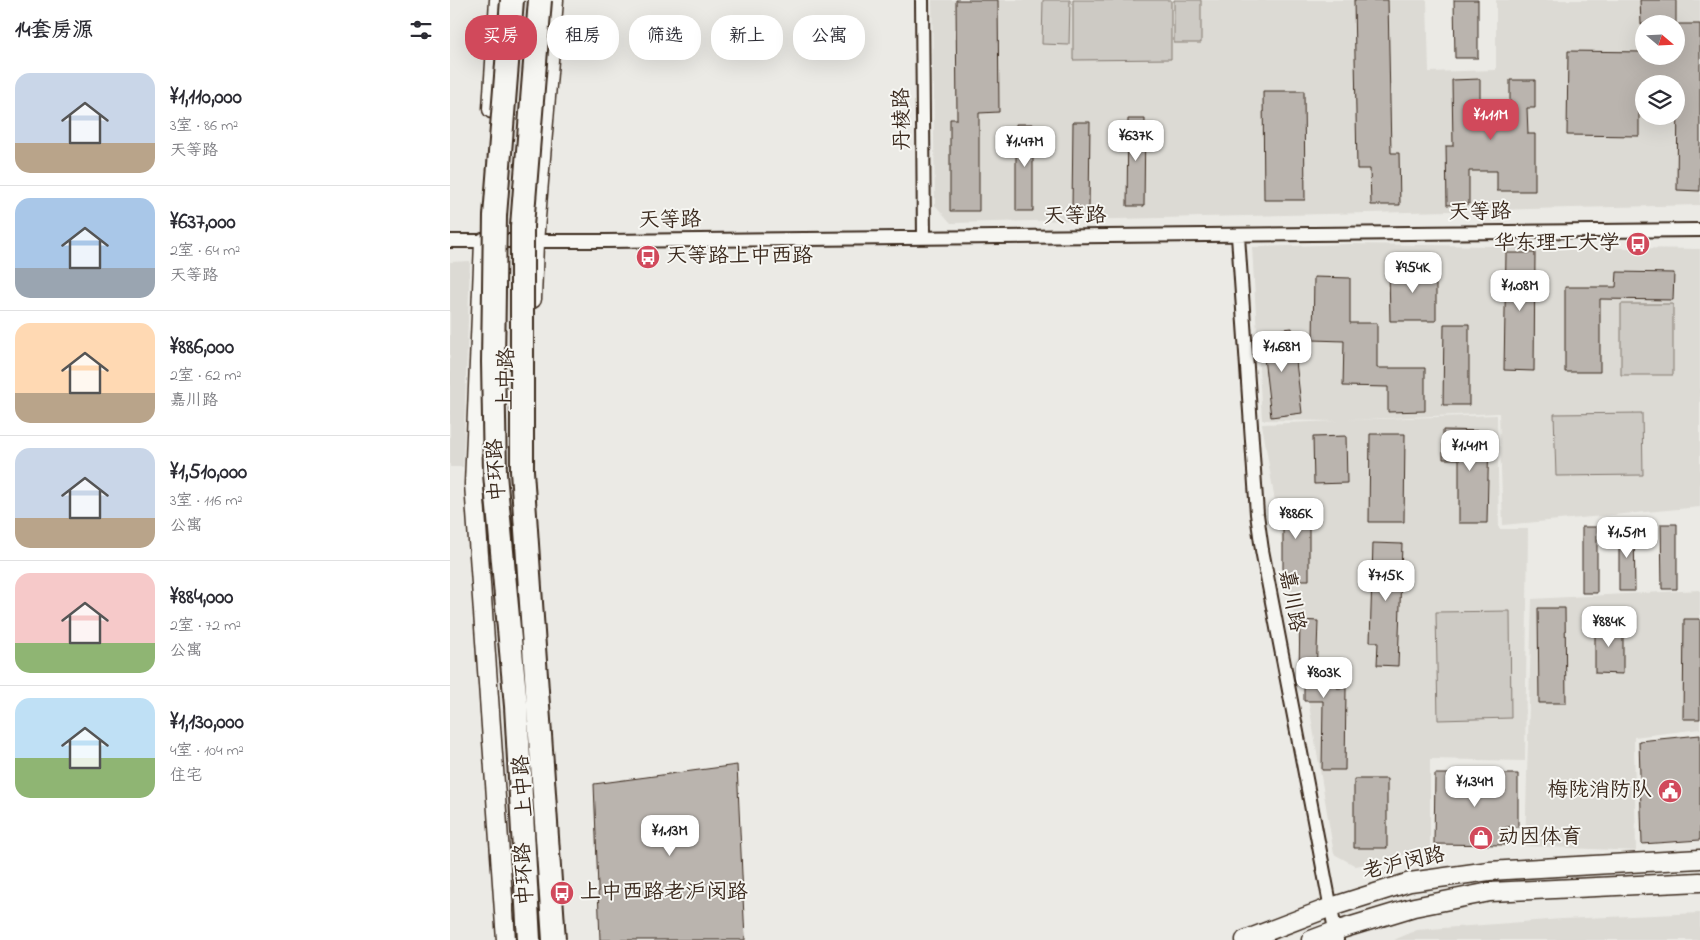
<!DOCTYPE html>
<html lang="zh">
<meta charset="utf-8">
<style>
:root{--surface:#fff;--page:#f7f7f7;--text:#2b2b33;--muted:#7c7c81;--line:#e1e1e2;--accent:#d1495b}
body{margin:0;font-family:"Indie Flower","LXGW WenKai TC",sans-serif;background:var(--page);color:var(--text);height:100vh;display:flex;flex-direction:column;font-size:19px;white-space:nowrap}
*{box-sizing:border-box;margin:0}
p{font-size:16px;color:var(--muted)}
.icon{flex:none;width:28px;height:28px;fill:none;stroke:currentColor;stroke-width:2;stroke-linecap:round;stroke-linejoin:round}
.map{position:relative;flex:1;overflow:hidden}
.drawer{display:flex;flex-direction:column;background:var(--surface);width:450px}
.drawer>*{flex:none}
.banner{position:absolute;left:15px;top:15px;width:475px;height:45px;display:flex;gap:10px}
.needle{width:32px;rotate:109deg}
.tools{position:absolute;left:1185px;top:15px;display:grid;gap:10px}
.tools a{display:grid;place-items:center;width:50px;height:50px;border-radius:50%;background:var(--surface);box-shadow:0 5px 20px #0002;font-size:25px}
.price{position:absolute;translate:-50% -42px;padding:0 11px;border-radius:10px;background:#fff;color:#222;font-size:16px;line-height:32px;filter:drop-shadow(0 1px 2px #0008)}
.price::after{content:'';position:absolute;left:50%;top:30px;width:15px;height:11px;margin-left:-8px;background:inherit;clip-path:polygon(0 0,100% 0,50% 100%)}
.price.active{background:var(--accent);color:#fff}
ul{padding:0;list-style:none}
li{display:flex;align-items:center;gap:15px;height:125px;padding:0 15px}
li+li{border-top:1px solid var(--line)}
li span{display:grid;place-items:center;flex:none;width:140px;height:100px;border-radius:15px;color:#555}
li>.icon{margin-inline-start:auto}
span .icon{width:60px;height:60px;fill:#fffc;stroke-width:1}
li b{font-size:21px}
h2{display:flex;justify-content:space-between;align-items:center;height:60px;padding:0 15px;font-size:21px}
.chip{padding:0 18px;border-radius:20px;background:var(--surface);box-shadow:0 5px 20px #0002;font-size:18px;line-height:45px}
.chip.active{background:var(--accent);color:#fff}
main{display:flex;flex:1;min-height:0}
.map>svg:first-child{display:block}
</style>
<main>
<section class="drawer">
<h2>14套房源<svg class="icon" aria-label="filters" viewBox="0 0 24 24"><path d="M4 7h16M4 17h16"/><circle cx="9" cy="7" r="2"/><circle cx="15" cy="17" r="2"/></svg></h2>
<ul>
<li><span style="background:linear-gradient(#c9d6e8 70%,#b9a48a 0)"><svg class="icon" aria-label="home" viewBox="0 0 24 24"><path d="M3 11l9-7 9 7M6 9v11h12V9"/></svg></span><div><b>¥1,110,000</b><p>3室 · 86 m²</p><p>天等路</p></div></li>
<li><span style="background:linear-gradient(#a9c7e8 70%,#9aa5b1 0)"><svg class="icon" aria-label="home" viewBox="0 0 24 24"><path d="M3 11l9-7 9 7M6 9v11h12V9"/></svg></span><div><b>¥637,000</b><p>2室 · 64 m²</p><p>天等路</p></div></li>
<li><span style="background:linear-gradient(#ffd9b3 70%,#b9a48a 0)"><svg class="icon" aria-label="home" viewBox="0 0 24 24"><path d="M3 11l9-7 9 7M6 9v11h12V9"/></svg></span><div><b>¥886,000</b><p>2室 · 62 m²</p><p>嘉川路</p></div></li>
<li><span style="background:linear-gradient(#c9d6e8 70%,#b9a48a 0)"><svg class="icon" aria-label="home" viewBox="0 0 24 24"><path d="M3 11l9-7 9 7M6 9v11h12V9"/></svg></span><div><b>¥1,510,000</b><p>3室 · 116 m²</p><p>公寓</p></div></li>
<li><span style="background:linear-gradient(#f6c9c9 70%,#8fb573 0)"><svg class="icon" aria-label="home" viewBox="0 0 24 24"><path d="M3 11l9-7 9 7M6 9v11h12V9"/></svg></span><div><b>¥884,000</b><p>2室 · 72 m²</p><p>公寓</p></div></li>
<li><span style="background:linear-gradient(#bfe0f5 60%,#8fb573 0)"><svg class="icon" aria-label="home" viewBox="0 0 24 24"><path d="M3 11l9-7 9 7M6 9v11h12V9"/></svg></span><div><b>¥1,130,000</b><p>4室 · 104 m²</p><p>住宅</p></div></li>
</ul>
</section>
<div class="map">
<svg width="1250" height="940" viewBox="0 0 1250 940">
<rect width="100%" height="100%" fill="#ebeae5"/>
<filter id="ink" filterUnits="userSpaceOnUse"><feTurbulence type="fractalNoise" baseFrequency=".02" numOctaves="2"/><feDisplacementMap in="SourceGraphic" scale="10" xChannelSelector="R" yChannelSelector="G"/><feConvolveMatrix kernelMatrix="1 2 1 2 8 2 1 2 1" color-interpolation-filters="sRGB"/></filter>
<g filter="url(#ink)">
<path fill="#dcdad4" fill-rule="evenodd" d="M 482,0 L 977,0 L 979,72 L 1046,70 L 1046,0 L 1250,0 L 1250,205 L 501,223 L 485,205 ZM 1194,24 L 1226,24 L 1226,56 L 1194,56 ZM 1194,84 L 1226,84 L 1226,116 L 1194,116 Z
M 900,244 L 1250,249 L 1250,507 L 1053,525 L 1049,413 L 896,420 L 1047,415 L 1049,529 L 1078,529 L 1075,761 L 980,759 L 980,849 L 906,866 L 884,854 L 812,424 L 886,421 L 812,420 L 802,247 Z
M 20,261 L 13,467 L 0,467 L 0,262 Z
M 1250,590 L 1250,729 L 1184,737 L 1186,851 L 1075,846 L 1082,599 Z
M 1250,913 L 1250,940 L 944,940 L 967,930 L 1112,919 Z"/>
<path fill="#cdcac4" stroke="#847a71" d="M 593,0 L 620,0 L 619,45 L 592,44 Z
M 623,0 L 721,0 L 721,59 L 623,60 Z
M 724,0 L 751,0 L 751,43 L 724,43 Z
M 1171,304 L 1223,304 L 1223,375 L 1171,375 Z
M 1192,413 L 1193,475 L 1106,476 L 1104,414 Z
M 1060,611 L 1061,718 L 988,720 L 986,612 Z"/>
<path fill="#bab4ae" stroke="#3b2a1e" d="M 506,0 L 548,0 L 549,112 L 529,113 L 529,211 L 500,211 L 500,119 L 507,119 Z
M 904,0 L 938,0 L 941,153 L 949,153 L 950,205 L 921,205 L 920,169 L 907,169 Z
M 1004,0 L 1028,0 L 1028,58 L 1005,58 Z
M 1190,0 L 1226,0 L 1226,24 L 1250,24 L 1250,191 L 1227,190 L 1228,92 L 1226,92 L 1226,84 L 1194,84 L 1194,92 L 1189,92 L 1189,136 L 1117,135 L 1118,51 L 1194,52 L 1194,56 L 1226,56 L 1226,24 L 1191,24 Z
M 1030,79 L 1030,116 L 1053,116 L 1052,104 L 1060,103 L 1060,80 L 1085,80 L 1085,108 L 1077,108 L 1078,134 L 1085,134 L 1085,191 L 1047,191 L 1047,171 L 1019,171 L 1019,204 L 997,205 L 996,146 L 1003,146 L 1002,80 Z
M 813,91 L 854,91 L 855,200 L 814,200 Z
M 678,119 L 695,119 L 694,206 L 677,206 Z
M 623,122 L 640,122 L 639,209 L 622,209 Z
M 566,124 L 583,124 L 583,211 L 566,211 Z
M 1056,253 L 1085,253 L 1084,371 L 1054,370 Z
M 939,268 L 986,268 L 986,321 L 940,321 Z
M 1167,272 L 1224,273 L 1223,300 L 1150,299 L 1150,372 L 1115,372 L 1115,287 L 1166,287 Z
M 864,277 L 900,278 L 900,323 L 927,323 L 927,368 L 975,368 L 975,411 L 938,412 L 938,387 L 893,386 L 894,341 L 863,340 Z
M 994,324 L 1019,324 L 1019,405 L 993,405 Z
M 842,328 L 852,413 L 821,417 L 811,332 Z
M 993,430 L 1039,431 L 1037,523 L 1009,523 L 1009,459 L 993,459 Z
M 920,434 L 955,434 L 954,522 L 919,522 Z
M 896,436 L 897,483 L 864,484 L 863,437 Z
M 833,501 L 859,501 L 859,580 L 833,580 Z
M 1211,524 L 1227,524 L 1227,589 L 1212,589 Z
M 1169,526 L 1184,526 L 1185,591 L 1169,591 Z
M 1132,527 L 1147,527 L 1147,593 L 1132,593 Z
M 923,543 L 952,544 L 948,666 L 927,665 L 928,642 L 920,642 Z
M 1088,608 L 1115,608 L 1116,703 L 1089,703 Z
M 1234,619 L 1250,619 L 1250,719 L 1233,719 Z
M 850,620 L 868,621 L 866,679 L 887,679 L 887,688 L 896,688 L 895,770 L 872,770 L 873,701 L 854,701 L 854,670 L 849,670 Z
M 1145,623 L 1173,624 L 1173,674 L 1145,673 Z
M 1250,735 L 1250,840 L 1192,844 L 1189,741 Z
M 287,765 L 295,940 L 150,940 L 144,784 Z
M 985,774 L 1068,774 L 1068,827 L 1056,827 L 1055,845 L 984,844 Z
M 904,779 L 937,779 L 937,848 L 904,848 Z"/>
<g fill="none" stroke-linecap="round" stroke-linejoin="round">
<g stroke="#3b2a1e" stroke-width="16">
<path id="street" d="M 472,0 L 474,238
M 788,236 L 807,514 L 812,550 L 887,940
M 0,241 L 155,241 L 1250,230"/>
</g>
<g stroke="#3b2a1e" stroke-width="21">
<path id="secondary" d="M 42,109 L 49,0
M 34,242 L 24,484 L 56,940
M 82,299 L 84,242 L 104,0
M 795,940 L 881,907 L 960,882 L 1039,871 L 1250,859
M 861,940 L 885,931 L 964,907 L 1040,892 L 1250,882"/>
</g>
<use href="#street" stroke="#f6f6f2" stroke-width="12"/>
<use href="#secondary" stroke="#f6f6f2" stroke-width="18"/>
<g stroke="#3b2a1e" stroke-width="26" stroke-linecap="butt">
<path id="highway-bridge" d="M 62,0 L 45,216 L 43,362 L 45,474 L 66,706 L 79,940
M 90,0 L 72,226 L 72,471 L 104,940"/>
</g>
<use href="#highway-bridge" stroke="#f6f6f2" stroke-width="22"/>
</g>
</g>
<defs>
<g id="bus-disc" transform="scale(1.25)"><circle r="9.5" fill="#d1495b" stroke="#f6f6f2"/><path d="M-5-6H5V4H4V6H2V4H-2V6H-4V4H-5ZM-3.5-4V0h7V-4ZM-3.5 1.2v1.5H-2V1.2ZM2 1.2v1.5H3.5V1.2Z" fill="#fff"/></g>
<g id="civic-disc" transform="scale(1.25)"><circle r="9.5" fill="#d1495b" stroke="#f6f6f2"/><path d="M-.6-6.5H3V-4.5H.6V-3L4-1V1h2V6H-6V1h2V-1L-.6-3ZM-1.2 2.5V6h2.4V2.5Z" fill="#fff"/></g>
<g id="shop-disc" transform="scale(1.25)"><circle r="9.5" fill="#d1495b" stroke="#f6f6f2"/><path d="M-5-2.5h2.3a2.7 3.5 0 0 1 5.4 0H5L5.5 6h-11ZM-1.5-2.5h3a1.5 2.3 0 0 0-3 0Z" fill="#fff"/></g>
</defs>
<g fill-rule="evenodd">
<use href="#bus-disc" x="1188" y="244"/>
<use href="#bus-disc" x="198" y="257"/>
<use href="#civic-disc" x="1220" y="791"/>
<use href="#shop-disc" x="1031" y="838"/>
<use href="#bus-disc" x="112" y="893"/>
</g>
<g text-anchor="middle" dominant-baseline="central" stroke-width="4" stroke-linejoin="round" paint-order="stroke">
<g font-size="21" fill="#3b2a1e" stroke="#f6f6f2">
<text transform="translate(453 119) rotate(-91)">丹棱路</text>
<text transform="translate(1030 213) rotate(-1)">天等路</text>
<text transform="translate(625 217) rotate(-1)">天等路</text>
<text transform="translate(220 221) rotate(-1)">天等路</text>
<text transform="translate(57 379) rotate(-88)">上中路</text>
<text transform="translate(47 470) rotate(-93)">中环路</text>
<text transform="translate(841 601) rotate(79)">嘉川路</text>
<text transform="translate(74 786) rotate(-94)">上中路</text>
<text transform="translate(954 864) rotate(-13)">老沪闵路</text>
<text transform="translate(75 874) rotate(-93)">中环路</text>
</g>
<g font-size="21" fill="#3b2a1e" stroke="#f6f6f2" text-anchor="start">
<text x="1170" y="244" text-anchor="end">华东理工大学</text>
<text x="216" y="257">天等路上中西路</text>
<text x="1202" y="791" text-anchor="end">梅陇消防队</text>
<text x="1048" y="838">动因体育</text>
<text x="130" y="893">上中西路老沪闵路</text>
</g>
</g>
</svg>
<div class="tools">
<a><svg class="needle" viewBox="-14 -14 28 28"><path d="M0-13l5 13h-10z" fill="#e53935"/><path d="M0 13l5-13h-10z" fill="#7c7c81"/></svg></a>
<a><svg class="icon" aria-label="layers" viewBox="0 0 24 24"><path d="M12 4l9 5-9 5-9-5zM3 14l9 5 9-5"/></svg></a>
</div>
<b class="price active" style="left:1041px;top:141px">¥1.11M</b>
<b class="price" style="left:686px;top:162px">¥637K</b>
<b class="price" style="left:575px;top:168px">¥1.47M</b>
<b class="price" style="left:963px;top:294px">¥954K</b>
<b class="price" style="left:1070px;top:312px">¥1.08M</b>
<b class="price" style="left:832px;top:373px">¥1.68M</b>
<b class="price" style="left:1020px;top:472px">¥1.41M</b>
<b class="price" style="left:846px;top:540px">¥886K</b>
<b class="price" style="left:1177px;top:559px">¥1.51M</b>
<b class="price" style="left:936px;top:602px">¥715K</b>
<b class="price" style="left:1159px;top:648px">¥884K</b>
<b class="price" style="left:874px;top:699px">¥803K</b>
<b class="price" style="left:1025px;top:808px">¥1.34M</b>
<b class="price" style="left:220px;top:857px">¥1.13M</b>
<div class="banner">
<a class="chip active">买房</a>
<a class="chip">租房</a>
<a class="chip">筛选</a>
<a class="chip">新上</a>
<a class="chip">公寓</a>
</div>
</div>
</main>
